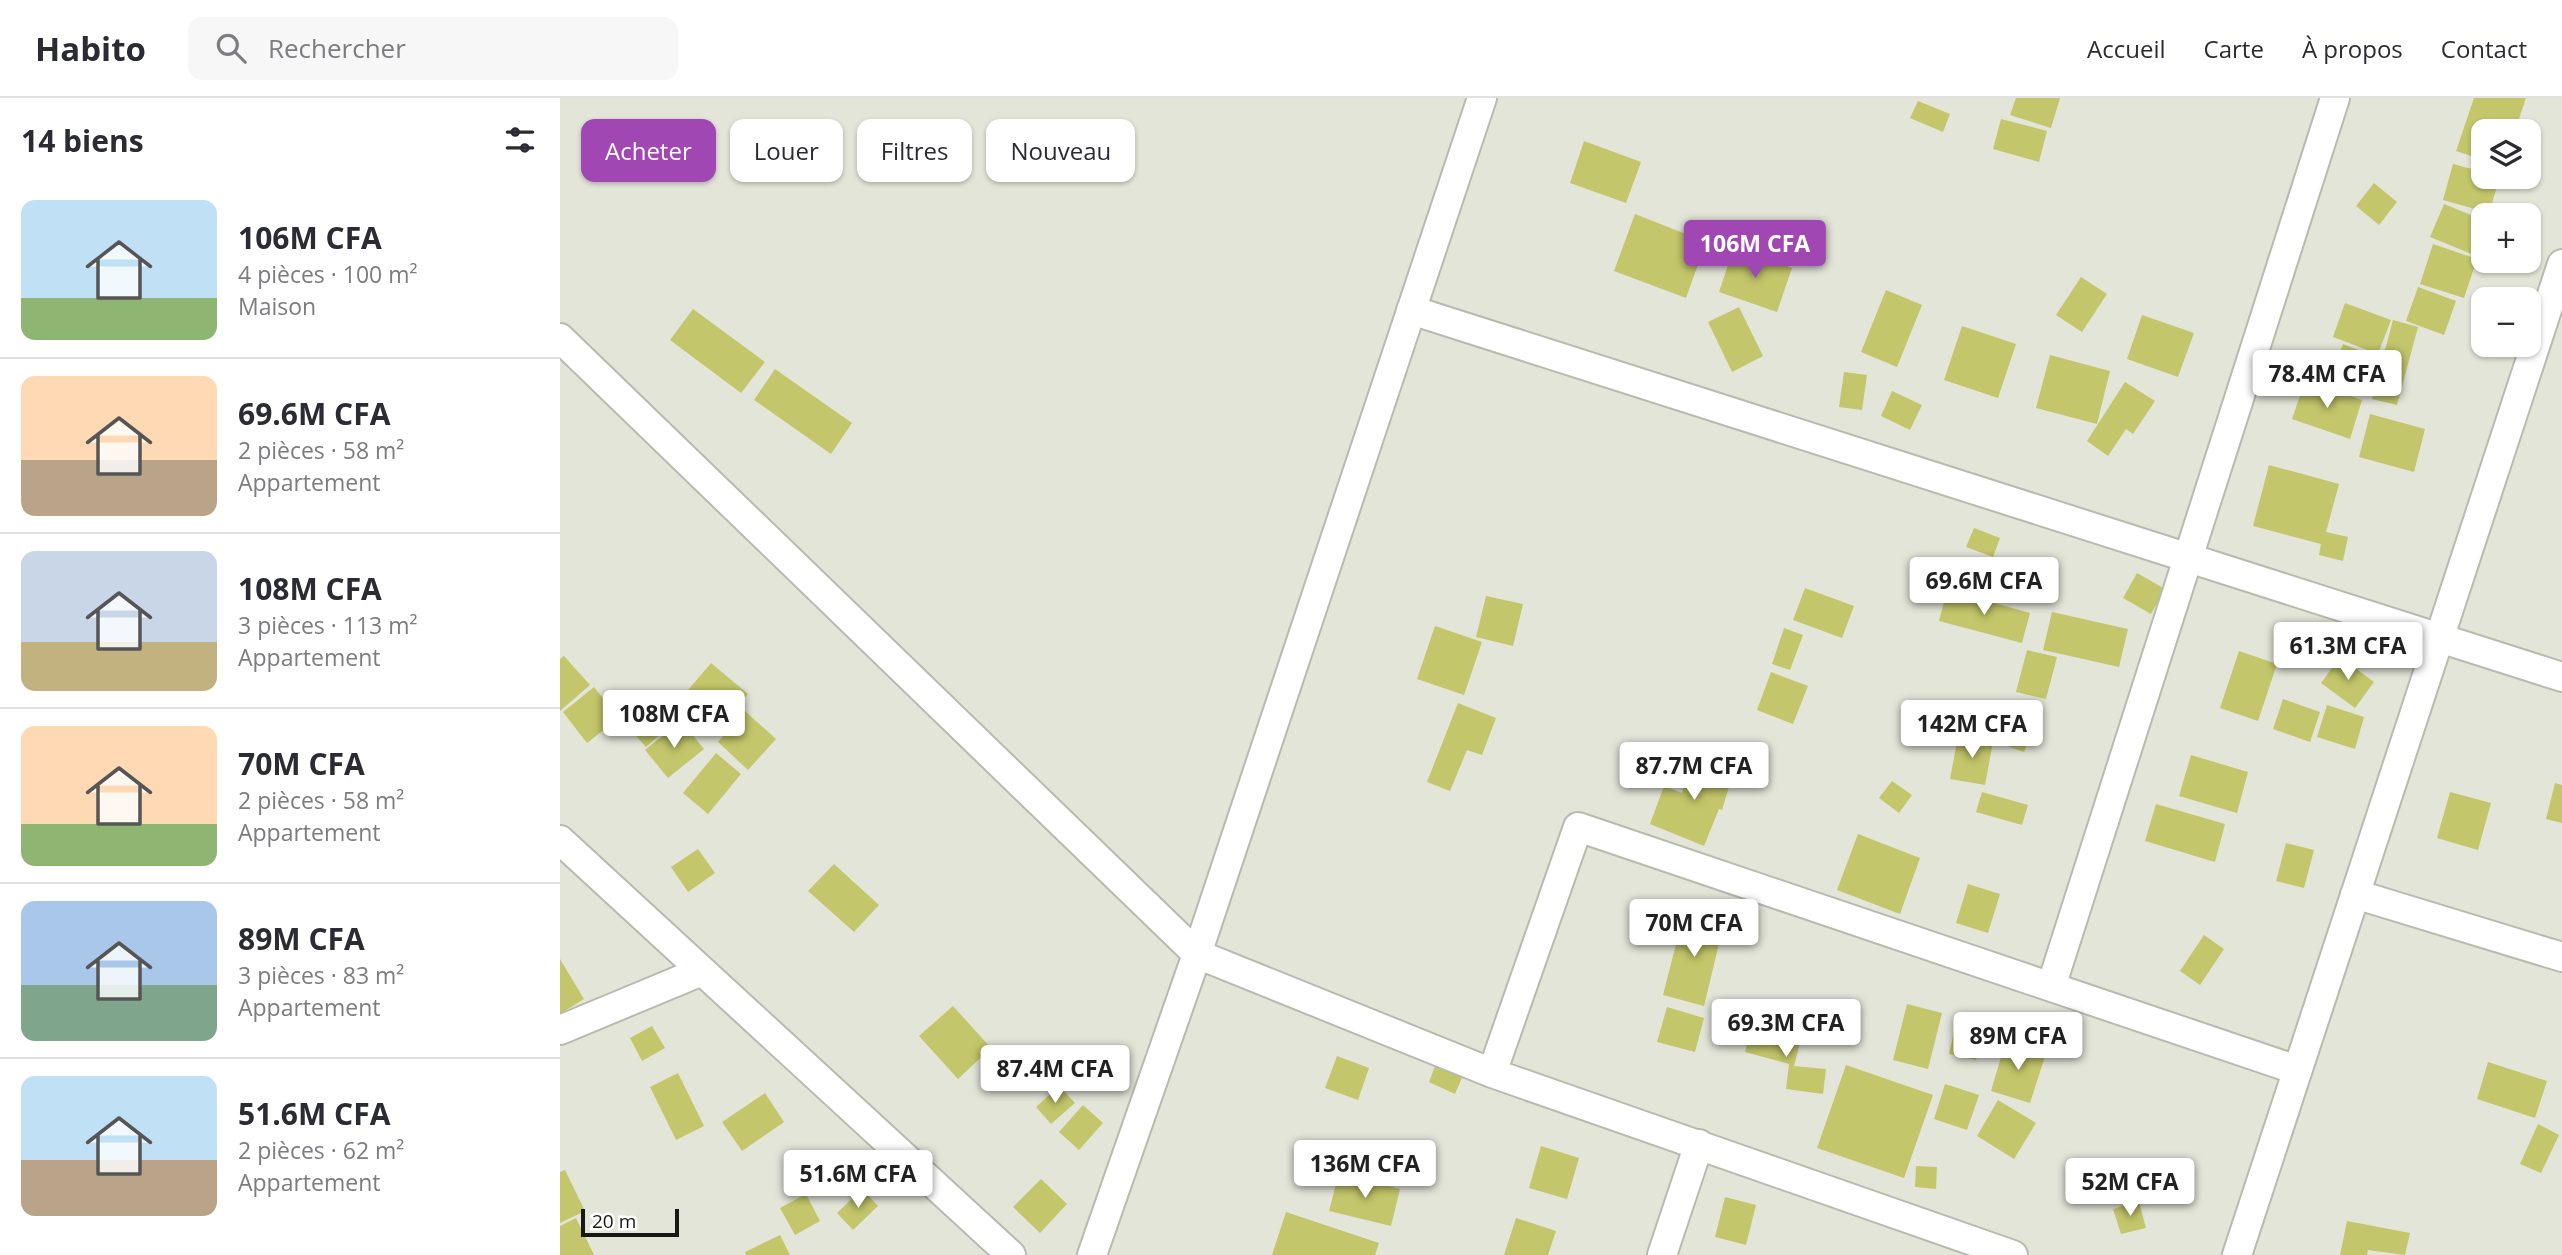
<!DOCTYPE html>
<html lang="fr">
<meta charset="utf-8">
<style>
:root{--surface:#fff;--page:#f7f7f7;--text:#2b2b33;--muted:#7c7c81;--line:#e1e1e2;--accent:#a047b3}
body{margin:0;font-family:"Open Sans",sans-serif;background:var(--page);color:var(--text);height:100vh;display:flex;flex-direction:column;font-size:26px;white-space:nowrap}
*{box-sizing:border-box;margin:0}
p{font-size:23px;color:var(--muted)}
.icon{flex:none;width:38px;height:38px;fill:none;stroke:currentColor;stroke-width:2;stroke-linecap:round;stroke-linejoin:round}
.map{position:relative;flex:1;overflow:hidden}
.drawer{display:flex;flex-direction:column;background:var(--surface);width:560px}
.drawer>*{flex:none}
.top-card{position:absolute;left:21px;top:21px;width:665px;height:63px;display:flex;gap:14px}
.controls{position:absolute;left:1911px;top:21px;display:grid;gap:14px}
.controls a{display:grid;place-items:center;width:70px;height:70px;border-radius:14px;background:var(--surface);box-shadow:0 2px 5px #0004;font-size:35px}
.scale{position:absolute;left:21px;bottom:18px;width:98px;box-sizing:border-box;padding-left:7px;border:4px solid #181814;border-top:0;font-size:19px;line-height:24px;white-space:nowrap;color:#181814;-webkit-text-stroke:5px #fff;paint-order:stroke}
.price{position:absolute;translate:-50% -60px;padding:0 16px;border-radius:7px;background:#fff;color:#222;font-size:23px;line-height:46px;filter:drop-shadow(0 2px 4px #0008)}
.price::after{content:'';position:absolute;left:50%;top:42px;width:21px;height:16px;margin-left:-10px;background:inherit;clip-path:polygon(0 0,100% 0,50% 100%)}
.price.active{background:var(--accent);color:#fff}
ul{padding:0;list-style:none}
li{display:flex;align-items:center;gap:21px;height:175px;padding:0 21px}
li+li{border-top:2px solid var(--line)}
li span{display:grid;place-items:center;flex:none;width:196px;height:140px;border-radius:14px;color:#555}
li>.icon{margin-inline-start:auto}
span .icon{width:84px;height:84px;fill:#fffc;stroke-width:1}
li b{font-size:30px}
h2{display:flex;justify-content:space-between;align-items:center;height:84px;padding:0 21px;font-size:30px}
.chip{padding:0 24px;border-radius:14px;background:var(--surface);box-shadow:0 2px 5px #0004;font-size:24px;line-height:63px}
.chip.active{background:var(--accent);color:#fff}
header{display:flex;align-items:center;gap:42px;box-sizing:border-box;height:98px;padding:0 35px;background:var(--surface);border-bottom:2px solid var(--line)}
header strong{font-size:33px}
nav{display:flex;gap:38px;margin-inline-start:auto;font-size:24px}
.search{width:490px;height:63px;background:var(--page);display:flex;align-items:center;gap:18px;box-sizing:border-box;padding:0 24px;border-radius:14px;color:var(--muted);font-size:26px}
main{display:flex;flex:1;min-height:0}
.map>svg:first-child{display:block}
</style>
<header>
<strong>Habito</strong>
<div class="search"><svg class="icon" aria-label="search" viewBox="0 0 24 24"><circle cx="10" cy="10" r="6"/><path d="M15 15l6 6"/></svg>Rechercher</div>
<nav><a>Accueil</a><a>Carte</a><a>À propos</a><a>Contact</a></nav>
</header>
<main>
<section class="drawer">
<h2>14 biens<svg class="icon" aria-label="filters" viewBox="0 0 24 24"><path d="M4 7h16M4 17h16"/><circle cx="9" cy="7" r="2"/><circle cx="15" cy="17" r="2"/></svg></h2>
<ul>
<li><span style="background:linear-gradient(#bfe0f5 70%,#8fb573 0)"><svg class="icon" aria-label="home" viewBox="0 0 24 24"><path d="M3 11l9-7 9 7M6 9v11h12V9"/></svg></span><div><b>106M CFA</b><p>4 pièces · 100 m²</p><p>Maison</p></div></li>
<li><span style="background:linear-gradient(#ffd9b3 60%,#b9a48a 0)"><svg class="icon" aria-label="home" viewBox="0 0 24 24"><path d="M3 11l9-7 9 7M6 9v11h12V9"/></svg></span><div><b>69.6M CFA</b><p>2 pièces · 58 m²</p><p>Appartement</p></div></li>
<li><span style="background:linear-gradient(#c9d6e8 65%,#c2b280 0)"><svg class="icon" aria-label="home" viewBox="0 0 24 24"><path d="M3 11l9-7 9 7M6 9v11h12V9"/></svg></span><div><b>108M CFA</b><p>3 pièces · 113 m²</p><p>Appartement</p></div></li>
<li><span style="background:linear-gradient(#ffd9b3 70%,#8fb573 0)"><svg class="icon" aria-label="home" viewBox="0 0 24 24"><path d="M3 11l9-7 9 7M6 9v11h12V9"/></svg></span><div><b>70M CFA</b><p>2 pièces · 58 m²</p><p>Appartement</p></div></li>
<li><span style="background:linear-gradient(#a9c7e8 60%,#7fa58c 0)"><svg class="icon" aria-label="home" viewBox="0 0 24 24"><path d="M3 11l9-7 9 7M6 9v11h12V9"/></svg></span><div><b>89M CFA</b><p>3 pièces · 83 m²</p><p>Appartement</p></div></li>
<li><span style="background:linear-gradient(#bfe0f5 60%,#b9a48a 0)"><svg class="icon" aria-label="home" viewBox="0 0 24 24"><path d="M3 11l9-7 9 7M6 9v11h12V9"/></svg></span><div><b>51.6M CFA</b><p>2 pièces · 62 m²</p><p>Appartement</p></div></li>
</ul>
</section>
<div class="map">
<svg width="2002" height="1157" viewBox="0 0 2002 1157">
<rect width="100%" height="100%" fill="#e4e5d9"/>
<path fill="#c3c66a" d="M 1456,0 L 1500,0 L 1491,30 L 1450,17 Z
M 1914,0 L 1966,0 L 1955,33 L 1923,33 L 1923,62 L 1896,53 Z
M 1358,3 L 1390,16 L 1383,34 L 1350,20 Z
M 1441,21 L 1487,33 L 1479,64 L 1433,51 Z
M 1024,43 L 1081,64 L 1066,105 L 1010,85 Z
M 1893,66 L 1923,74 L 1923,79 L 1940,79 L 1929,115 L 1883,102 Z
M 1814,85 L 1837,104 L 1819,127 L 1796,108 Z
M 1884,106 L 1923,122 L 1923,133 L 1914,157 L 1870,139 Z
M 1075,116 L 1146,144 L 1126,200 L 1054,173 Z
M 1873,146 L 1917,161 L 1904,200 L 1860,186 Z
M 1174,149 L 1232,170 L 1217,214 L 1159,194 Z
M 1521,179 L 1547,196 L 1522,234 L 1496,217 Z
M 1858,189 L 1896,203 L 1884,237 L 1846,223 Z
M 1326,192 L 1362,207 L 1337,269 L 1301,254 Z
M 1785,205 L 1831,222 L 1818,256 L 1773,239 Z
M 1179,209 L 1203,258 L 1172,274 L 1148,224 Z
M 133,211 L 205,264 L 181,295 L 110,242 Z
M 1582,217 L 1634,235 L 1618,279 L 1567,261 Z
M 1833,222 L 1858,229 L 1837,307 L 1812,301 Z
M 1402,228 L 1456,246 L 1438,300 L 1384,282 Z
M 1783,246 L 1822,261 L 1808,298 L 1769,282 Z
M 1490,257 L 1550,273 L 1537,326 L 1476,310 Z
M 215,271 L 292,325 L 271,356 L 194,302 Z
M 1284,274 L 1307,277 L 1302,312 L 1279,309 Z
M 1745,283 L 1802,302 L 1790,341 L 1732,321 Z
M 1565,284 L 1595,303 L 1573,336 L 1566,331 L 1548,358 L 1527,343 Z
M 1332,293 L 1362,307 L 1350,332 L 1321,318 Z
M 1810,316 L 1865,331 L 1854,374 L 1799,359 Z
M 1709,367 L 1779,386 L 1766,434 L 1788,439 L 1783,463 L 1759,457 L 1761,446 L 1693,428 Z
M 1414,430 L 1440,440 L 1433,459 L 1406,449 Z
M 1577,475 L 1605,491 L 1591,516 L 1563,500 Z
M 1245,490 L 1294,508 L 1282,540 L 1233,522 Z
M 1387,492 L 1470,515 L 1462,545 L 1379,523 Z
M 926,498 L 963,506 L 953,548 L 916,539 Z
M 1492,514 L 1568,531 L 1559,569 L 1483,552 Z
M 875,528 L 922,544 L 904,597 L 857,581 Z
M 1224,530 L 1243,537 L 1230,572 L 1212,566 Z
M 1467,552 L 1497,559 L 1486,601 L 1456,594 Z
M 1679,553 L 1717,566 L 1698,623 L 1660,610 Z
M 4,558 L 30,587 L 0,613 L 0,561 Z
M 1780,559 L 1814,584 L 1795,610 L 1761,585 Z
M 151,565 L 188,596 L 155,635 L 118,604 Z
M 1211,574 L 1248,588 L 1233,626 L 1197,612 Z
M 34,589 L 59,620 L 27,645 L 3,614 Z
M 93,593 L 117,621 L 86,649 L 61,621 Z
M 1723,601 L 1760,614 L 1750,644 L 1713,631 Z
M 898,605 L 936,620 L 922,657 L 907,652 L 890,693 L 867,684 Z
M 1456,605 L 1479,614 L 1464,654 L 1441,646 Z
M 1767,607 L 1804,619 L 1795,651 L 1757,639 Z
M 185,613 L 216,641 L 188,672 L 158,644 Z
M 121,623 L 144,651 L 108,680 L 85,652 Z
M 1398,638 L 1433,644 L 1425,687 L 1390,681 Z
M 156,655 L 181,676 L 148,716 L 123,695 Z
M 1103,656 L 1109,678 L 1085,684 L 1080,661 Z
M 1631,657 L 1688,674 L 1677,715 L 1619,698 Z
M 1132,659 L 1174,672 L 1162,712 L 1159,711 L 1144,748 L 1090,726 L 1104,688 L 1122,695 Z
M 1332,683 L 1352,697 L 1339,715 L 1319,700 Z
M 1995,685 L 2002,687 L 2002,725 L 1986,721 Z
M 1422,694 L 1468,707 L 1462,727 L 1416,714 Z
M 1890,694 L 1931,705 L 1918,752 L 1877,740 Z
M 1596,706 L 1665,726 L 1655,764 L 1585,743 Z
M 1298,736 L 1360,760 L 1340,816 L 1277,792 Z
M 1726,745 L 1754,752 L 1744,790 L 1716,783 Z
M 138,751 L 155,775 L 128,794 L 111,769 Z
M 274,766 L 319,807 L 294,834 L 248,793 Z
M 1408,786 L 1440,796 L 1428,835 L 1396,825 Z
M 1124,815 L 1164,825 L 1144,908 L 1103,897 Z
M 1644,837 L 1664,851 L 1640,887 L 1620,873 Z
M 0,861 L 24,901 L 0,916 Z
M 1347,906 L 1382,915 L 1368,971 L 1333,962 Z
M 393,908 L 431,950 L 398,981 L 359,938 Z
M 1107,909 L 1144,920 L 1135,954 L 1097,944 Z
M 1397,920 L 1426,927 L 1416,962 L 1389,956 Z
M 1192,927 L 1241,941 L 1234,968 L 1266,971 L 1263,996 L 1226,991 L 1229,966 L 1185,954 Z
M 92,928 L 105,950 L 82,963 L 70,940 Z
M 1446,942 L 1486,955 L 1470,1005 L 1431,993 Z
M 777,958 L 809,970 L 798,1002 L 765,990 Z
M 877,963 L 904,975 L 895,996 L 869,984 Z
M 1928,964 L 1987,983 L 1975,1020 L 1917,1001 Z
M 1286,967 L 1373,997 L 1344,1080 L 1257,1050 Z
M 118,975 L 144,1028 L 116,1042 L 90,989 Z
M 1385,986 L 1419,997 L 1407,1032 L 1374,1021 Z
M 499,988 L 515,1005 L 491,1026 L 476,1009 Z
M 205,995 L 224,1024 L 182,1053 L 162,1024 Z
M 1438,1002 L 1476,1025 L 1454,1061 L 1417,1038 Z
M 523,1007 L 543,1025 L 519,1052 L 499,1034 Z
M 1978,1026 L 1999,1037 L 1981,1075 L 1960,1066 Z
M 981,1048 L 1019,1060 L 1007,1101 L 969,1090 Z
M 1356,1068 L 1377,1069 L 1376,1091 L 1355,1089 Z
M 5,1072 L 25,1113 L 0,1125 L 0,1074 Z
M 779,1075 L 840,1091 L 831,1128 L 769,1113 Z
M 481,1081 L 507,1106 L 480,1135 L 453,1109 Z
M 302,1091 L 318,1108 L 293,1132 L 277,1115 Z
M 246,1096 L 260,1123 L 235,1137 L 220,1110 Z
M 1165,1099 L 1196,1107 L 1186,1147 L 1155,1139 Z
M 1579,1104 L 1586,1130 L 1561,1136 L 1553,1111 Z
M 726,1114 L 819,1145 L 815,1157 L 712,1157 Z
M 16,1120 L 34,1157 L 0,1157 L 0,1128 Z
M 956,1120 L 996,1133 L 988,1157 L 944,1157 Z
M 1787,1123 L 1850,1135 L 1845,1157 L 1808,1152 L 1807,1157 L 1780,1157 Z
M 220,1137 L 230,1157 L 186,1157 L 185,1154 Z"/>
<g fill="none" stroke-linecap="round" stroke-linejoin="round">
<g stroke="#b9baae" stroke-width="32">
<path id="minor" d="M 851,212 L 2002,579
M 0,240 L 637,856 L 932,975 L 1453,1157
M 0,742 L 451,1157
M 1795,796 L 2002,859
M 1491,889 L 1775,0
M 0,932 L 142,873
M 932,975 L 1018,729 L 1737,972
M 532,1157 L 637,856 L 922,0
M 1102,1157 L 1139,1046
M 1677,1157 L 2002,166"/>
</g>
<use href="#minor" stroke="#fff" stroke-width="28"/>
</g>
</svg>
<div class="controls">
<a><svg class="icon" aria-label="layers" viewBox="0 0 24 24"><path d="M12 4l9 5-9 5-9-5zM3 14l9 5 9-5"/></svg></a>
<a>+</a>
<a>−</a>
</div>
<div class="scale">20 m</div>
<b class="price active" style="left:1195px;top:182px">106M CFA</b>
<b class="price" style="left:1767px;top:312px">78.4M CFA</b>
<b class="price" style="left:1424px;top:519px">69.6M CFA</b>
<b class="price" style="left:1788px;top:584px">61.3M CFA</b>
<b class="price" style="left:114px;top:652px">108M CFA</b>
<b class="price" style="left:1412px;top:662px">142M CFA</b>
<b class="price" style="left:1134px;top:704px">87.7M CFA</b>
<b class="price" style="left:1134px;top:861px">70M CFA</b>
<b class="price" style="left:1226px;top:961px">69.3M CFA</b>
<b class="price" style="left:1458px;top:974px">89M CFA</b>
<b class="price" style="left:495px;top:1007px">87.4M CFA</b>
<b class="price" style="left:805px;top:1102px">136M CFA</b>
<b class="price" style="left:298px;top:1112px">51.6M CFA</b>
<b class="price" style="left:1570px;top:1120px">52M CFA</b>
<div class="top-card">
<a class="chip active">Acheter</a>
<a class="chip">Louer</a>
<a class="chip">Filtres</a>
<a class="chip">Nouveau</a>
</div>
</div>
</main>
